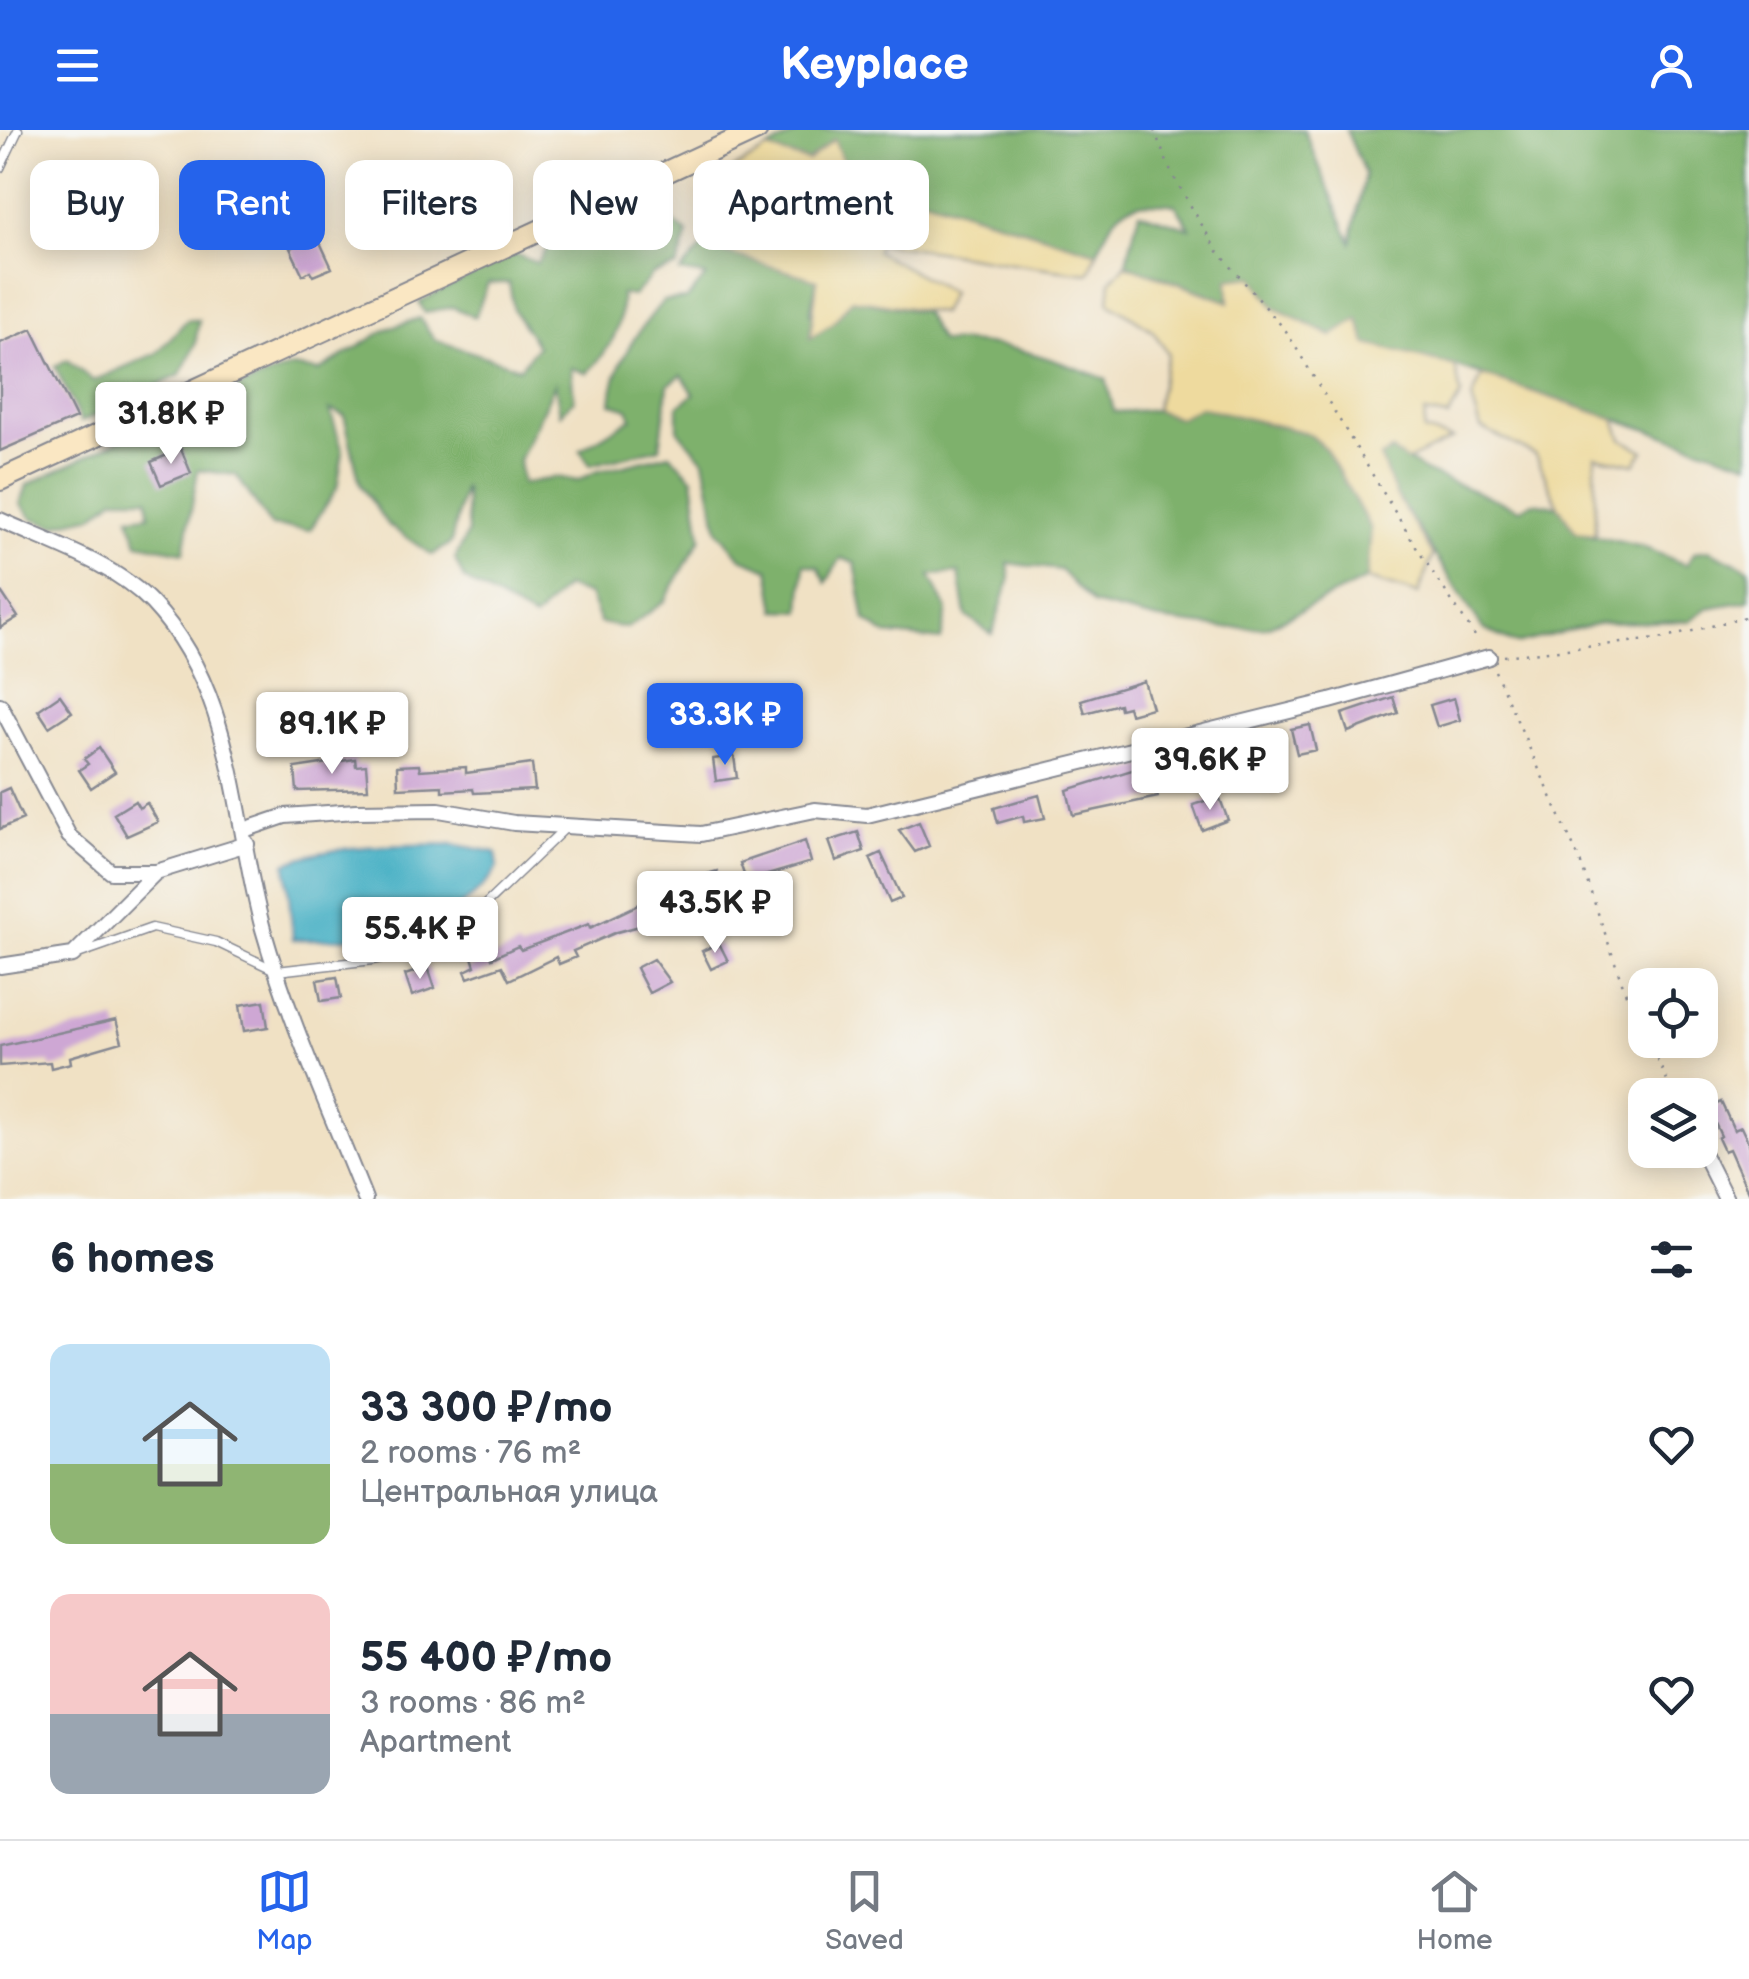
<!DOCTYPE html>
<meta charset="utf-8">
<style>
:root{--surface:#fff;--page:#f2f2f3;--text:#1f2937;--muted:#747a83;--line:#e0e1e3;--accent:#2563eb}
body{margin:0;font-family:"Balsamiq Sans",sans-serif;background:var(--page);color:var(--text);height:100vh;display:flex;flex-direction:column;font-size:38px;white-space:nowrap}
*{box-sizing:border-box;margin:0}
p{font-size:32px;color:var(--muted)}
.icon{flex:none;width:55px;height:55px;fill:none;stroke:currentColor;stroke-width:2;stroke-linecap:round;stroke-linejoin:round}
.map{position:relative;height:1069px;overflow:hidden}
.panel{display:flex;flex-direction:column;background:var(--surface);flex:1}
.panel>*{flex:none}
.guide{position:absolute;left:30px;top:30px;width:1000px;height:90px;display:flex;gap:20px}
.fabs{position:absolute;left:1628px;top:838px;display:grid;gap:20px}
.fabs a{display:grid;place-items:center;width:90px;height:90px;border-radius:20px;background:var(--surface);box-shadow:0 5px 25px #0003;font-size:50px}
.price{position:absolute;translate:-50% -85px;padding:0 22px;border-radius:10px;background:#fff;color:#222;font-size:32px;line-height:65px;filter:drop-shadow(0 2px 5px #0008)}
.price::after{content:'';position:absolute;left:50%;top:60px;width:30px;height:22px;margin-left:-15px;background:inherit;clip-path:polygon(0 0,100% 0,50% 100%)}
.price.on{background:var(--accent);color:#fff}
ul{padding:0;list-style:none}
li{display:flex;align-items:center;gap:30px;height:250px;padding:0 50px}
li span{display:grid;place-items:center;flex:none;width:280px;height:200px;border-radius:20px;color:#555}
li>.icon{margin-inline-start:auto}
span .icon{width:120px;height:120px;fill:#fffc;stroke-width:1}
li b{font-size:42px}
h2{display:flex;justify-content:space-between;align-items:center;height:120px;padding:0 50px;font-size:42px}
.pill{padding:0 35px;border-radius:20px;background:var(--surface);box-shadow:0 5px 25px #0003;font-size:35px;line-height:90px}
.pill.on{background:var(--accent);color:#fff}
header{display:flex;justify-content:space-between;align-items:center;height:130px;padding:0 50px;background:var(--accent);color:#fff;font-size:45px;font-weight:800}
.dock{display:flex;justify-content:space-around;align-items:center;height:140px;border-top:2px solid var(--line);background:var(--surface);font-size:28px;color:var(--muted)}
.dock a{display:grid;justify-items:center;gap:5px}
.dock .on{color:var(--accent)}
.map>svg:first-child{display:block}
</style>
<header><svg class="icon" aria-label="menu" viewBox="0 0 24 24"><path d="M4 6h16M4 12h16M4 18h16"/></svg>Keyplace<svg class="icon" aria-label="person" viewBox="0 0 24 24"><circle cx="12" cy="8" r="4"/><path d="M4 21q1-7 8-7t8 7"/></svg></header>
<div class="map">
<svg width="1749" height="1069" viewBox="0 0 1749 1069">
<rect width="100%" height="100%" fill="#f6f6f2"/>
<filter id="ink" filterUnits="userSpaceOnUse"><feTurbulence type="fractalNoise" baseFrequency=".01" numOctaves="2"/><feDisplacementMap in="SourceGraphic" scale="20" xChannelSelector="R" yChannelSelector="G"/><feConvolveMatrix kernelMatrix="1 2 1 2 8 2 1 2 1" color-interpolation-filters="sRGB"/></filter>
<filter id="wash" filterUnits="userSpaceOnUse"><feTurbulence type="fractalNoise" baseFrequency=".0048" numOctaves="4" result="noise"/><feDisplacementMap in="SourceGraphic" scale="40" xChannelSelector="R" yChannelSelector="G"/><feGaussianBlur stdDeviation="2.25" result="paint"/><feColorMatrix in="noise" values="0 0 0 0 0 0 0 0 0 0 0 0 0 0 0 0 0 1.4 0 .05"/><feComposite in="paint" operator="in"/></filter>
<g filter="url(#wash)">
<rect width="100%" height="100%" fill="#f0e1c4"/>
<path fill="#7eb16c" stroke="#4c7065" stroke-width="2.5" d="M 803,0 L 1304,0 L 1351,112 L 1365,44 L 1346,0 L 1749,0 L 1749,333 L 1455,236 L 1333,206 L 1275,178 L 1230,172 L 1126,134 L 1139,82 L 1190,98 L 1176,75 C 1123,69 1118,75 1097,122 L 768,19 Z
M 626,74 L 664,85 L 688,104 L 677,137 L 653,144 L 633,166 L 621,164 C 623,199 611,218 587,243 L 571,238 L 574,270 L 560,284 L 555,254 L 519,330 L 522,354 L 557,347 L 577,351 L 595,342 L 670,324 L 693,348 L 701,408 L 664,472 L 627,498 L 600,493 L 589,465 L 565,457 L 534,489 L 464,449 L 455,429 L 468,402 L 464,356 L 451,413 L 432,425 L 387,394 L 360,354 L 344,285 L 330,280 L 343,322 L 337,358 L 310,400 L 271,396 L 236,345 L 198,340 L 184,422 L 138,413 L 129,387 L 149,385 L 148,368 L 115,368 L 93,386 L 54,395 L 32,388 L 21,374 L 27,355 L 184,279 L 193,305 L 220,293 L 223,263 L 292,237 L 319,241 L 387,199 L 420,188 L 435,210 L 520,238 L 537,216 L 514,181 L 509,153 L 488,153 L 475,187 L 453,177 L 425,183 L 419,172 L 515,124 L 537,133 L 556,106 Z
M 708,112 L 723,122 L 817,149 L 810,184 L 832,194 L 852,169 L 924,182 L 940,212 C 1002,209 1049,228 1106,249 L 1114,282 L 1155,280 L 1179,288 L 1200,277 L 1307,303 L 1326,319 L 1371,399 L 1367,449 L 1267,497 L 1224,498 L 1159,490 L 1093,474 L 1060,440 L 1008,433 L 1010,448 L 992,504 L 966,486 L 959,443 L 930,445 L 947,480 L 941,510 L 885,504 L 865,490 L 855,433 L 841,428 L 826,453 L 818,437 L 804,434 L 801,481 L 776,480 L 769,439 L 741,428 L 718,400 L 704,330 L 678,300 L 678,276 L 694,264 L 682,245 L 668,255 L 660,318 L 590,335 L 580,320 L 632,288 L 628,279 L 611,273 C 613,233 638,201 663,171 L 687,169 L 706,146 L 680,142 Z
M 187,190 L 199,190 L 195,215 L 180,245 L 81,292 L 55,236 L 67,230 L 93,251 L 157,223 Z
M 1392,321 L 1428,343 L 1520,379 L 1533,372 L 1558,376 L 1576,402 L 1643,417 L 1686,435 L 1695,422 L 1709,420 L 1749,439 L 1749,471 L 1707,478 L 1689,491 L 1600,493 L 1516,514 L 1483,499 L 1396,365 L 1379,326 Z"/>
<path fill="#eeda9e" stroke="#84847e" stroke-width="2.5" d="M 834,9 L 849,46 L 1097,122 L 1089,143 C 1018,137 950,120 879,114 L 876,121 L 951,162 L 941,183 L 852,169 L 832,194 L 810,208 L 817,150 L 723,122 L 708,112 C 703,52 719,47 768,19 L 808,31 Z
M 1126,135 L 1229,172 L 1228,149 L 1253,146 L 1275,178 L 1332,206 L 1358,189 L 1367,214 L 1455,236 L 1461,265 L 1448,287 L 1425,283 L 1424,301 L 1452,309 L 1407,331 L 1392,321 L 1380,327 L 1396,365 L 1433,425 L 1418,464 L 1367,449 L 1371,399 L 1326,319 L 1307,303 L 1200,277 L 1179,288 L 1155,280 L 1168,223 L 1152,200 L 1109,172 L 1111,150 Z
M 1482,245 L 1615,289 L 1622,309 L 1644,321 L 1635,334 L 1595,326 L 1595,404 L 1576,402 L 1558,376 L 1536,325 L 1481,298 L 1472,269 Z"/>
<path fill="#47b0c5" stroke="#317092" stroke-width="2.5" d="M 452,714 L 496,722 L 498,737 C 460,802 362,811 293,809 L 286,733 C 336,713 398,716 452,714 Z"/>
<g id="blocks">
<path fill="#cea7d4" d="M 317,106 L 332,138 L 313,146 L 310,141 L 303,145 L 290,118 Z
M 32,199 L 76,288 L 0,321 L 0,213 Z
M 181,319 L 191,343 L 161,355 L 151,332 Z
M 0,460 L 18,487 L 0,498 Z
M 1144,551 L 1152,578 L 1130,584 L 1128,577 L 1120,579 L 1119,574 L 1085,583 L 1081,570 Z
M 60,565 L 72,582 L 49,597 L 38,580 Z
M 1393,567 L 1398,583 L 1348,602 L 1342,584 Z
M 1454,568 L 1460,590 L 1437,597 L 1430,575 Z
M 1310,595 L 1316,620 L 1297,624 L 1291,599 Z
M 1259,611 L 1264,631 L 1240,637 L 1235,618 Z
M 99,618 L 115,642 L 91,658 L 79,640 L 88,634 L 84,629 Z
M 734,626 L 737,648 L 716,651 L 713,629 Z
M 355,629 L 356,636 L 366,635 L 368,659 L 297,661 L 295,638 Z
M 532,634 L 535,660 L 474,663 L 473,659 L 442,661 L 442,656 L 398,658 L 397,636 L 419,635 L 420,640 L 466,637 L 466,643 Z
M 1148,635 L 1158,667 L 1073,685 L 1067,660 Z
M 9,658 L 23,689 L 0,699 L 0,662 Z
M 1039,665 L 1045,688 L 1024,692 L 1023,686 L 998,693 L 994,678 Z
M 1219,666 L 1228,690 L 1202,700 L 1193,675 Z
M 135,671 L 139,678 L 147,673 L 158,692 L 127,706 L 114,684 Z
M 919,692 L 929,716 L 915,722 L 899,700 Z
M 858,702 L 864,721 L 836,731 L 829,711 Z
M 805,711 L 811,732 L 764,746 L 766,752 L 749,759 L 740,733 Z
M 881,723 L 902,768 L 890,773 L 870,728 Z
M 717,741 L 724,762 L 704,769 L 697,747 Z
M 743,750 L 754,773 L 738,781 L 727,758 Z
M 673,758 L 684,781 L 666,789 L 617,802 L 573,821 L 576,827 L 559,834 L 556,827 L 509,850 L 502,836 L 468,848 L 465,841 L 475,836 L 471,824 L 488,818 L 492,828 L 518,816 L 521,820 L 589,794 L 590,798 Z
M 719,813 L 728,831 L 711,839 L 702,821 Z
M 653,829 L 670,852 L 649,863 L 636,838 Z
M 428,837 L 435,858 L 412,866 L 405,845 Z
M 337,847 L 341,868 L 321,871 L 317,850 Z
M 264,871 L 268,897 L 244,901 L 240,875 Z
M 116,890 L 122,912 L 70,927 L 71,933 L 51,938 L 50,932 L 0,936 L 0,916 Z
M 1721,972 L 1734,1000 L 1741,997 L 1749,1014 L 1749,1064 L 1729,1019 L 1724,1021 L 1718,1008 L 1721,1006 L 1708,978 Z"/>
</g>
</g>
<g filter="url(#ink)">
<use href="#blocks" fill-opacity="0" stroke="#868891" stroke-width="2.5"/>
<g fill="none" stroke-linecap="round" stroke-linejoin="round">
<g stroke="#868891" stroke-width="11">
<path id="lane" d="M 0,38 L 18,0
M 78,824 L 152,798 L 216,812 L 277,841 L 373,830 L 422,819 L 462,797 L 564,699"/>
</g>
<g stroke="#868891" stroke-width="18">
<path id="street" d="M 0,390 C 50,413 114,433 152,473 C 236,562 233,690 263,799 C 289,891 330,980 365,1069
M 0,575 L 69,706 L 111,742 L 156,742
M 244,700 L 285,686 L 356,681 L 439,680 L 514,693 L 701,704 L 815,680 L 867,685 L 1330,571 L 1489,527
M 0,836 L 73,825 L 156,742 L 247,714
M 1700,1017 L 1726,1069"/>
</g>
<g stroke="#868891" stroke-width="24">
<path id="secondary" d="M 0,350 L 757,0"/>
</g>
<path stroke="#868891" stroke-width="2.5" stroke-dasharray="2.5 8" stroke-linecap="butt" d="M 1154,0 L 1171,42 L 1216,119 L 1286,201 L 1416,417 L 1479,512
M 1504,526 L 1666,508 L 1749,486
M 1495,541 L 1580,731 L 1626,864 L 1645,904
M 1648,910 L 1674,965"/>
<use href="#lane" stroke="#fff" stroke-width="8"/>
<use href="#street" stroke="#fff" stroke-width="14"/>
<use href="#secondary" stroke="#fae7c3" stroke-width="20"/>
</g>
</g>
</svg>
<div class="fabs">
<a><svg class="icon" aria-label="locate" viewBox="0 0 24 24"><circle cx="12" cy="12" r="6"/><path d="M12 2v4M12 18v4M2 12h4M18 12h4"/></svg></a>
<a><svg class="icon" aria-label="layers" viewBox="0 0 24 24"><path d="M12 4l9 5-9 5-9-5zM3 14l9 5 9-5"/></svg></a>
</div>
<b class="price" style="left:171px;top:337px">31.8K ₽</b>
<b class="price on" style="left:725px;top:638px">33.3K ₽</b>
<b class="price" style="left:332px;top:647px">89.1K ₽</b>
<b class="price" style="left:1210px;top:683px">39.6K ₽</b>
<b class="price" style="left:715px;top:826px">43.5K ₽</b>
<b class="price" style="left:420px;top:852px">55.4K ₽</b>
<div class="guide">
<a class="pill">Buy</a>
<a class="pill on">Rent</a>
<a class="pill">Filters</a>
<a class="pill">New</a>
<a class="pill">Apartment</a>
</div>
</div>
<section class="panel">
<h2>6 homes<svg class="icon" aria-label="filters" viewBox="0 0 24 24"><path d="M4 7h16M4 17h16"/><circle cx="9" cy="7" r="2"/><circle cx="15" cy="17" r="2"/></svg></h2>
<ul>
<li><span style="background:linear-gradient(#bfe0f5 60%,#8fb573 0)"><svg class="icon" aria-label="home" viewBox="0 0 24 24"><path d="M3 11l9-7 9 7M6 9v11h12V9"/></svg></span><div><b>33 300 ₽/mo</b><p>2 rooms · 76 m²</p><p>Центральная улица</p></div><svg class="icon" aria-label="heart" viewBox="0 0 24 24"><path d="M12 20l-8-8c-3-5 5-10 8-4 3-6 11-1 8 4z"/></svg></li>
<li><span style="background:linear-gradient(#f6c9c9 60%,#9aa5b1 0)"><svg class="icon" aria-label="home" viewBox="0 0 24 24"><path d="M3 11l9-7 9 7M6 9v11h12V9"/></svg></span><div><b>55 400 ₽/mo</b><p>3 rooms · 86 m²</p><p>Apartment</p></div><svg class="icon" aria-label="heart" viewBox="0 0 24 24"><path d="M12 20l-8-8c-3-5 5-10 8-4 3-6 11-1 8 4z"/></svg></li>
</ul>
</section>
<nav class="dock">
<a class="on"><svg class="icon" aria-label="map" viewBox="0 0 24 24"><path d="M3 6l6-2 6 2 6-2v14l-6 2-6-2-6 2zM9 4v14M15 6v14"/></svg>Map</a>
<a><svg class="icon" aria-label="saved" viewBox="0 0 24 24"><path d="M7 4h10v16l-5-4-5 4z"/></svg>Saved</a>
<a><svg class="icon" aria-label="home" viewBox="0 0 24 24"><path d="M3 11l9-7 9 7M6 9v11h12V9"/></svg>Home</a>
</nav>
